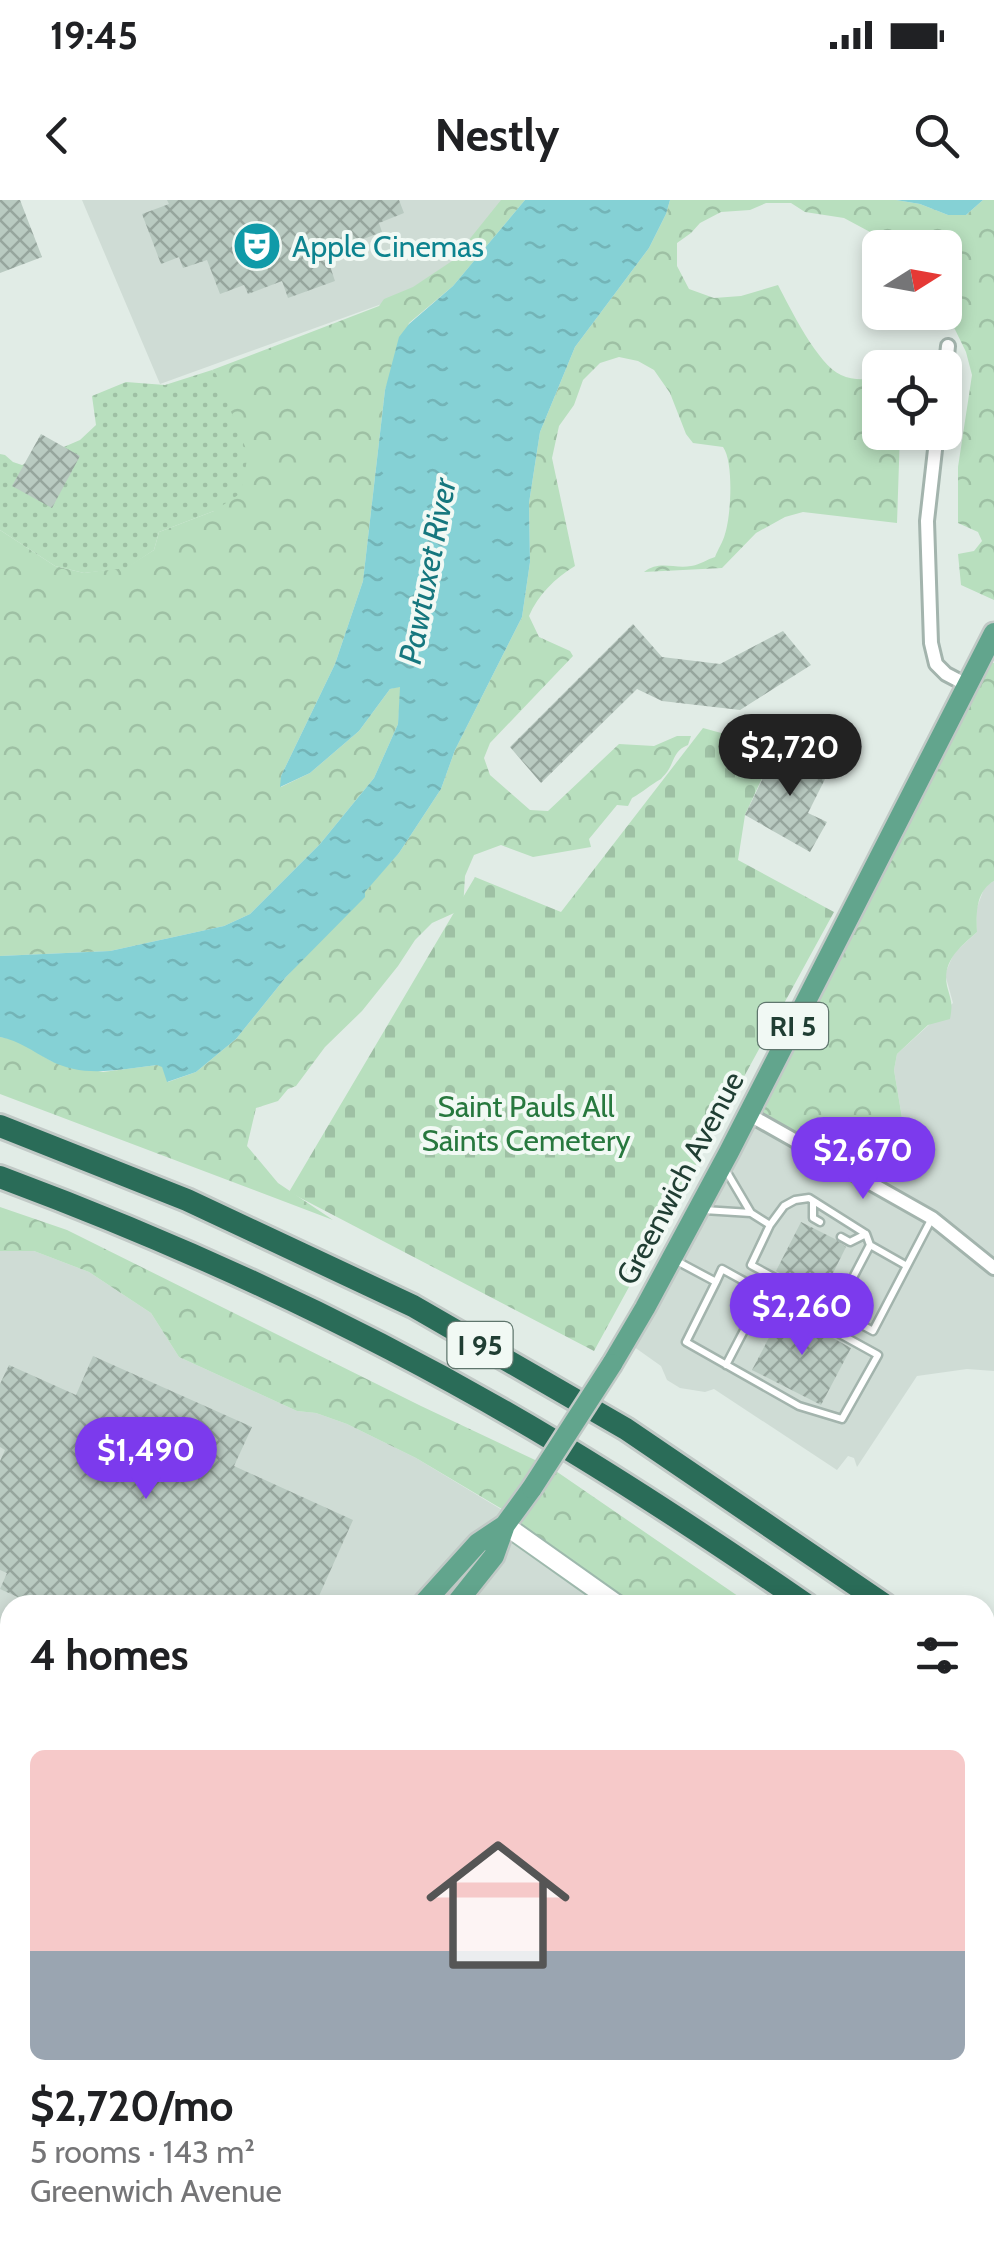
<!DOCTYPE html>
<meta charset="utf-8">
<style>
:root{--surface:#fff;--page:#f2f2f2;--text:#202124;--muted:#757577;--line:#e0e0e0;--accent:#7c3aed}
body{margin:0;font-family:Cabin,sans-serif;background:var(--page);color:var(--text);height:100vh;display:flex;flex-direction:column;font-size:38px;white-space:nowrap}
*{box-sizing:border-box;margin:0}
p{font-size:32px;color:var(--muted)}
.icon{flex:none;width:55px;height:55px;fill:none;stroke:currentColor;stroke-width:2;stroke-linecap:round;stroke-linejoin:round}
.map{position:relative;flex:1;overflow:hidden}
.sheet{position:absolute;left:0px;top:1395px;width:995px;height:670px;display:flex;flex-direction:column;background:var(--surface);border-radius:30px 30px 0 0;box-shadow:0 5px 15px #0003}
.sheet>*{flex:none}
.needle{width:65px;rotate:79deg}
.controls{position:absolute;left:862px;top:30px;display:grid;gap:20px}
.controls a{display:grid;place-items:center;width:100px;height:100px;border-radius:15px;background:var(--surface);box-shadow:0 5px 15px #0003;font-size:50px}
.price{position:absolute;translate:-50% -85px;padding:0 22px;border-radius:35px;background:var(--accent);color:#fff;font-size:32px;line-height:65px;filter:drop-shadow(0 2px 5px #0008)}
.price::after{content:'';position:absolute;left:50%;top:60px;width:30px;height:22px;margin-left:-15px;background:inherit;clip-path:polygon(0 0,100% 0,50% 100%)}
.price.active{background:#222;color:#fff}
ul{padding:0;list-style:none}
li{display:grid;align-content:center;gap:20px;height:530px;padding:0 30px}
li+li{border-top:2px solid var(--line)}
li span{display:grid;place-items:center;height:310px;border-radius:15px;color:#555}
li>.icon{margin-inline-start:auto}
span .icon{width:180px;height:180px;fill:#fffc;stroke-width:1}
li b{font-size:42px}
h2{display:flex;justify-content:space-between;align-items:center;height:120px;padding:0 30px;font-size:42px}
.status{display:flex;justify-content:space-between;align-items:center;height:70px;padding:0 50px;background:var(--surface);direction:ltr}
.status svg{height:28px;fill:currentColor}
header{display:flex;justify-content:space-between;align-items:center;height:130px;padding:0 30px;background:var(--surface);font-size:45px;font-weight:700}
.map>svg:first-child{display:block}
</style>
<div class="status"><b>19:45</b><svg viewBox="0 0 49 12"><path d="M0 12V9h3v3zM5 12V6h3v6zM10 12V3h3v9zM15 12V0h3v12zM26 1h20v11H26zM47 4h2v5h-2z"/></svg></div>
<header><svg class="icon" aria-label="back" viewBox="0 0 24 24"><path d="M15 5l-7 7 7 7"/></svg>Nestly<svg class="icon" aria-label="search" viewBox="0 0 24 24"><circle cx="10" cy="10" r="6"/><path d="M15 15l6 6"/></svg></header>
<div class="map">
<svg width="994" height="2065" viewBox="0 0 994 2065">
<defs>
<pattern id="forest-crowns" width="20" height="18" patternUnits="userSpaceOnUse" patternTransform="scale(2.5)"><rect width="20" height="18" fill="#b8dfbe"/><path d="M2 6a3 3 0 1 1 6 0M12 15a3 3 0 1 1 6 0" fill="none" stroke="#9ec0a4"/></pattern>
<pattern id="cemetery-stones" width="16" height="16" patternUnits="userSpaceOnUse" patternTransform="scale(2.5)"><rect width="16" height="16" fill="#b8dfbe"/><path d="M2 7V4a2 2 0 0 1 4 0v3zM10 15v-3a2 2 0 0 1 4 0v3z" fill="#9ec0a4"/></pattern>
<pattern id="park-dots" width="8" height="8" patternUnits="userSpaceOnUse" patternTransform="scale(2.5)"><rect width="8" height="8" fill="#b8dfbe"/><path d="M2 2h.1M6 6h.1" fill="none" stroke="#9ec0a4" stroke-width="1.8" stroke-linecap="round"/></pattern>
<pattern id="water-ripples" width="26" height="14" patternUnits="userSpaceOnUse" patternTransform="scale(2.5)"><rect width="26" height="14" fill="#85d1d5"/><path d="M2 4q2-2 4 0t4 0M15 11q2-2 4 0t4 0" fill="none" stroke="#73b4b7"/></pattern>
<pattern id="building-cross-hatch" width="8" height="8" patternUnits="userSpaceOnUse" patternTransform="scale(2.5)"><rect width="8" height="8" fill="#b9cac1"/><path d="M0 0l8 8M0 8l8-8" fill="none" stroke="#96a59d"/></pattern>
</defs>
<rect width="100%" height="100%" fill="#e1ece6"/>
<path fill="#cfdcd5" d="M 82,0 L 506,0 L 440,83 L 160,184 Z
M 994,681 L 994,1171 L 967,1169 L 917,1176 L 857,1267 L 854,1258 L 848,1256 L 837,1270 L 714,1189 L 705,1192 L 680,1188 L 667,1180 L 661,1166 L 630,1144 L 745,915 L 868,955 L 888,959 L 906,942 L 894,870 L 897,854 L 953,803 L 945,774 L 954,753 L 977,732 L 976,710 L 985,686 Z
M 0,1051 L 34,1051 L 89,1072 L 151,1113 L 179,1157 L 297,1211 L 316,1213 L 347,1224 L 416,1258 L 507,1313 L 618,1405 L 10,1405 L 10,1899 L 0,1898 Z"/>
<path fill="url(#forest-crowns)" d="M 501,0 L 525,0 L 453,86 L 409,123 L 385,190 L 363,381 L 335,464 L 281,576 L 281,587 L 310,573 L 359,531 L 390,489 L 401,486 L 398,524 L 374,578 L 320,644 L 250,714 L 224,726 L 110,751 L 0,756 L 0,330 L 55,366 L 84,373 L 127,367 L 154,350 L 159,332 L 214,311 L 216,175 L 212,170 L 379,106 L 384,99 L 413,87 L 452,61 Z
M 670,0 L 896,0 L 920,4 L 948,15 L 966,15 L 983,0 L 994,0 L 994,400 L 961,385 L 958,354 L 974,351 L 982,341 L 978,332 L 958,323 L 958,267 L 972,175 L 966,152 L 945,109 L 945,48 L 898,47 L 844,18 L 805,12 L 791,3 L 766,3 L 750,10 L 721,12 L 700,23 L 691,33 L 677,43 L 677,66 L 689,89 L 714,98 L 741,96 L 778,85 C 790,108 818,165 841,175 C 853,181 867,179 880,178 L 880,232 L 900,233 L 897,323 L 803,312 L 785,317 L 756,333 L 722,368 L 644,372 C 659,360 674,369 691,366 C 699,365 708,359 715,357 C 718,349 723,342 725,334 C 731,316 734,262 723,247 L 693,243 L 686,234 L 670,193 L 654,170 L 638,161 L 619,157 L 600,163 L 583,180 L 574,205 L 559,226 L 552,258 L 575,366 C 555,378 538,395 529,416 L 539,437 L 570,451 L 573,456 L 490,543 L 484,558 L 490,575 L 530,610 L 548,611 L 619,544 L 654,546 L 677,536 L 691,536 L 688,545 C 675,550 675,558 669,569 C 667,573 663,576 661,579 C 650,585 643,592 632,598 L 628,606 L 617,605 L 589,639 L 591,647 L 533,657 L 501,645 L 474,655 L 465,676 L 463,709 L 432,723 L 415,740 L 398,766 L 362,811 L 325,847 L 296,886 L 288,889 L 278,901 L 256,908 L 247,946 L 278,983 L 333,1020 L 0,894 L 0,837 L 17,840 L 51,861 L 103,872 L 157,865 L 162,866 L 168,882 L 196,872 L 236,839 L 286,777 L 399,653 L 441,589 L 455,550 L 522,417 L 530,362 L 529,303 L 540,232 L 575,147 L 649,48 L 666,14 Z
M 982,457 L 994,463 L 994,681 C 976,691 976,713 977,732 C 960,747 942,761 947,786 C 951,801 953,803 950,819 L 928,825 L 897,854 L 894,870 L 906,942 L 902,952 L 888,959 L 868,956 L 851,977 L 749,908 Z
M 0,1007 L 67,1030 L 421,1206 L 550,1267 L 751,1405 L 618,1405 L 505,1325 L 507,1312 L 416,1258 L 347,1224 L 316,1213 L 297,1211 L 179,1157 L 151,1113 L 89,1072 L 34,1051 L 0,1051 Z
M 985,1566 L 994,1572 L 994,1661 L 985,1654 Z"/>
<path fill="url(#cemetery-stones)" d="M 703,528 L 776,548 L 745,615 L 738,660 L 834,712 L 594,1151 L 289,992 L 475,677 L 561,712 Z"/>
<path fill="url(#park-dots)" d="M 212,170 L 216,174 L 248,254 L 241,293 L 214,311 L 159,332 L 154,350 L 127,368 L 84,373 L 55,366 L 0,330 L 0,254 L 5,255 L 13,262 L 22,265 L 80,240 L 96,225 L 92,196 L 126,182 L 165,185 Z"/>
<path fill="url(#water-ripples)" d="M 525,0 L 670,0 L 666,14 L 649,48 L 575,147 L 540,232 L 529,303 L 530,362 L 522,417 L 455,550 L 441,589 L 399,653 L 365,692 L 365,697 L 286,777 L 236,839 L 196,872 L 167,882 L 162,867 L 157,865 C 120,869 84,879 49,860 C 32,851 20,841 0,837 L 0,756 L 110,751 L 224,726 L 250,714 L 320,644 L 374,578 L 398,524 L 400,487 L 390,489 L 359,531 L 310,573 L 280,587 L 281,576 L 335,464 L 363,381 L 385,190 L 399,137 L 409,124 L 453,86 Z
M 896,0 L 983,0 L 966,15 L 948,15 L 920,4 Z"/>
<path fill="url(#building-cross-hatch)" d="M 0,0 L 20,0 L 42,57 L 0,73 Z
M 167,0 L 399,0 L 404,13 L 379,23 L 382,32 L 358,41 L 361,51 L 329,63 L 335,81 L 288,98 L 282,81 L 248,94 L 244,85 L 220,94 L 207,60 L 183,68 L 179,57 L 161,64 L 142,14 L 169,4 Z
M 41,234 L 80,256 L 52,308 L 12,286 Z
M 633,424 L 662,457 L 720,464 L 783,431 L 811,465 L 740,510 L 662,501 L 637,489 L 541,583 L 510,547 Z
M 779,545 L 829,571 L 808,613 L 827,622 L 810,652 L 745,615 Z
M 801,1022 L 835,1039 L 846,1047 L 822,1095 L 776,1071 Z
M 783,1111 L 851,1148 L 821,1205 L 752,1170 Z
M 93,1156 L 252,1227 L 234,1266 L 353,1320 L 315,1405 L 35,1405 L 0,1389 L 7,1373 L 0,1370 L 0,1261 L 5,1250 L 0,1247 L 0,1184 L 9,1165 L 76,1195 Z"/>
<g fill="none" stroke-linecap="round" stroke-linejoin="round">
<g stroke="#a3b4ad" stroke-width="11">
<path id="lane" d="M 813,1002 L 813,1018 L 820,1022
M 704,1010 L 751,1013 L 725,969
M 751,1013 L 770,1025 L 751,1065 L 873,1131 L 932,1018
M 770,1025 L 784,1006 L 795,1000 L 809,998 L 866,1034 L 870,1045 L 907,1066
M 841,1037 L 850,1042 L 866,1034
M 673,1059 L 716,1082 L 686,1142 L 799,1206 L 842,1219 L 878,1155 L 722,1069 L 716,1082
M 836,1110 L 870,1045
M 726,1165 L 764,1092"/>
</g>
<g stroke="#a3b4ad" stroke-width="18">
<path id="street" d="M 945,175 L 948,146
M 937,232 L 927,321 L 931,443 L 936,464 L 946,474 L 967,485
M 748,914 L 932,1018 L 994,1068
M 985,1841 L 994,1842
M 0,1885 L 10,1892
M 985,1903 L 994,1922
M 0,2043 L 10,2044
M 162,2055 L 294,2065
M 786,2065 L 787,2055"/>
</g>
<g stroke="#9eb9ad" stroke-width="22">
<path id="secondary" d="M 505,1325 L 618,1405
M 985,1654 L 994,1660"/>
</g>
<g stroke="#c1c9c6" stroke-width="25">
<path id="primary" d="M 612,1164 L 645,1108 L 729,952 L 994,433
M 422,1405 L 478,1343 L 505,1325
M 455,1405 L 494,1356 L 505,1325 L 532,1288
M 0,1794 L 10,1787
M 0,1835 L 10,1828"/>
</g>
<g stroke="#c1c9c6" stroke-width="28">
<path id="highway" d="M 0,926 L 187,1000 L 413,1106 L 626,1229 L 885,1405
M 0,977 C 191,1048 378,1135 553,1240 C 640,1292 724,1348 807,1405
M 985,1472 L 994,1478
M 985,1526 L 994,1532"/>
</g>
<use href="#lane" stroke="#fff" stroke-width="6"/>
<use href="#street" stroke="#fff" stroke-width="12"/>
<use href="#secondary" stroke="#fff" stroke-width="18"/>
<use href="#primary" stroke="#62a58d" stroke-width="20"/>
<use href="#highway" stroke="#2a6c58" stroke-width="22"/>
<g stroke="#c1c9c6" stroke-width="25" stroke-linecap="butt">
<path id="primary-bridge" d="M 532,1288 L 612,1164"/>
</g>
<use href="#primary-bridge" stroke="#62a58d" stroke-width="20"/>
</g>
<defs>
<g id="theatre-disc" transform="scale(2.5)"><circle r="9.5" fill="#0f9aa8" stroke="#f1f9f4"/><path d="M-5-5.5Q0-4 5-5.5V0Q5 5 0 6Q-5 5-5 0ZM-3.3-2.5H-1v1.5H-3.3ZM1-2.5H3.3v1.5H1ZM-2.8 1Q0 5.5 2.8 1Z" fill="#fff"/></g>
</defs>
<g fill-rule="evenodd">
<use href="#theatre-disc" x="257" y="46"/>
</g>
<g text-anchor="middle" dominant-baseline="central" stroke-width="8" stroke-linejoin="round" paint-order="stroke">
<g fill="#f1f9f4" stroke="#5f766d" stroke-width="2.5">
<rect x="758" y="803" width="70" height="46" rx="8"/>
<rect x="447.5" y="1122" width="65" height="46" rx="8"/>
</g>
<g font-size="28" font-weight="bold" fill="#203e33">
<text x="793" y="826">RI 5</text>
<text x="480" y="1145">I 95</text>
</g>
<g font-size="30" fill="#0d838f" stroke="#f1f9f4" text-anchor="start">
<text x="292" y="46">Apple Cinemas</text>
</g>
<g font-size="30" fill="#27783e" stroke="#f1f9f4">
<text x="526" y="906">Saint Pauls All<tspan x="526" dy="34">Saints Cemetery</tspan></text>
</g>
<g font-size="30" fill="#203e33" stroke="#f1f9f4">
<text transform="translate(680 978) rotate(-62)">Greenwich Avenue</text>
</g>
<g font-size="32" font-style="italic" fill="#16777e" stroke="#f1f9f4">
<text transform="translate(427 371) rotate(-79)">Pawtuxet River</text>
</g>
</g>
</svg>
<div class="controls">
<a><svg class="needle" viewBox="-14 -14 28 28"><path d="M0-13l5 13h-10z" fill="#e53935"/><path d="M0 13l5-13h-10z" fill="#757577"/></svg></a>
<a><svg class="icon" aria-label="locate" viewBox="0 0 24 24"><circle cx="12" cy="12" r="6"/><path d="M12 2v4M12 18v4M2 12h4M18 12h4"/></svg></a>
</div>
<b class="price active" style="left:790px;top:599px">$2,720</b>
<b class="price" style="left:863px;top:1002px">$2,670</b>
<b class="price" style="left:802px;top:1158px">$2,260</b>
<b class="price" style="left:146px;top:1302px">$1,490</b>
<section class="sheet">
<h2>4 homes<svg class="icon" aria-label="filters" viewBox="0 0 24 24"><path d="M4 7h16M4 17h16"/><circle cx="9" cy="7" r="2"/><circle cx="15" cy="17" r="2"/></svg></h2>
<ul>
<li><span style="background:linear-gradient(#f6c9c9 65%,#9aa5b1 0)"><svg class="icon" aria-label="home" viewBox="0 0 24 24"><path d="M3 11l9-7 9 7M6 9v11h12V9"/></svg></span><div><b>$2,720/mo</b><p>5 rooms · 143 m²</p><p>Greenwich Avenue</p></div></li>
</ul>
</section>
</div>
